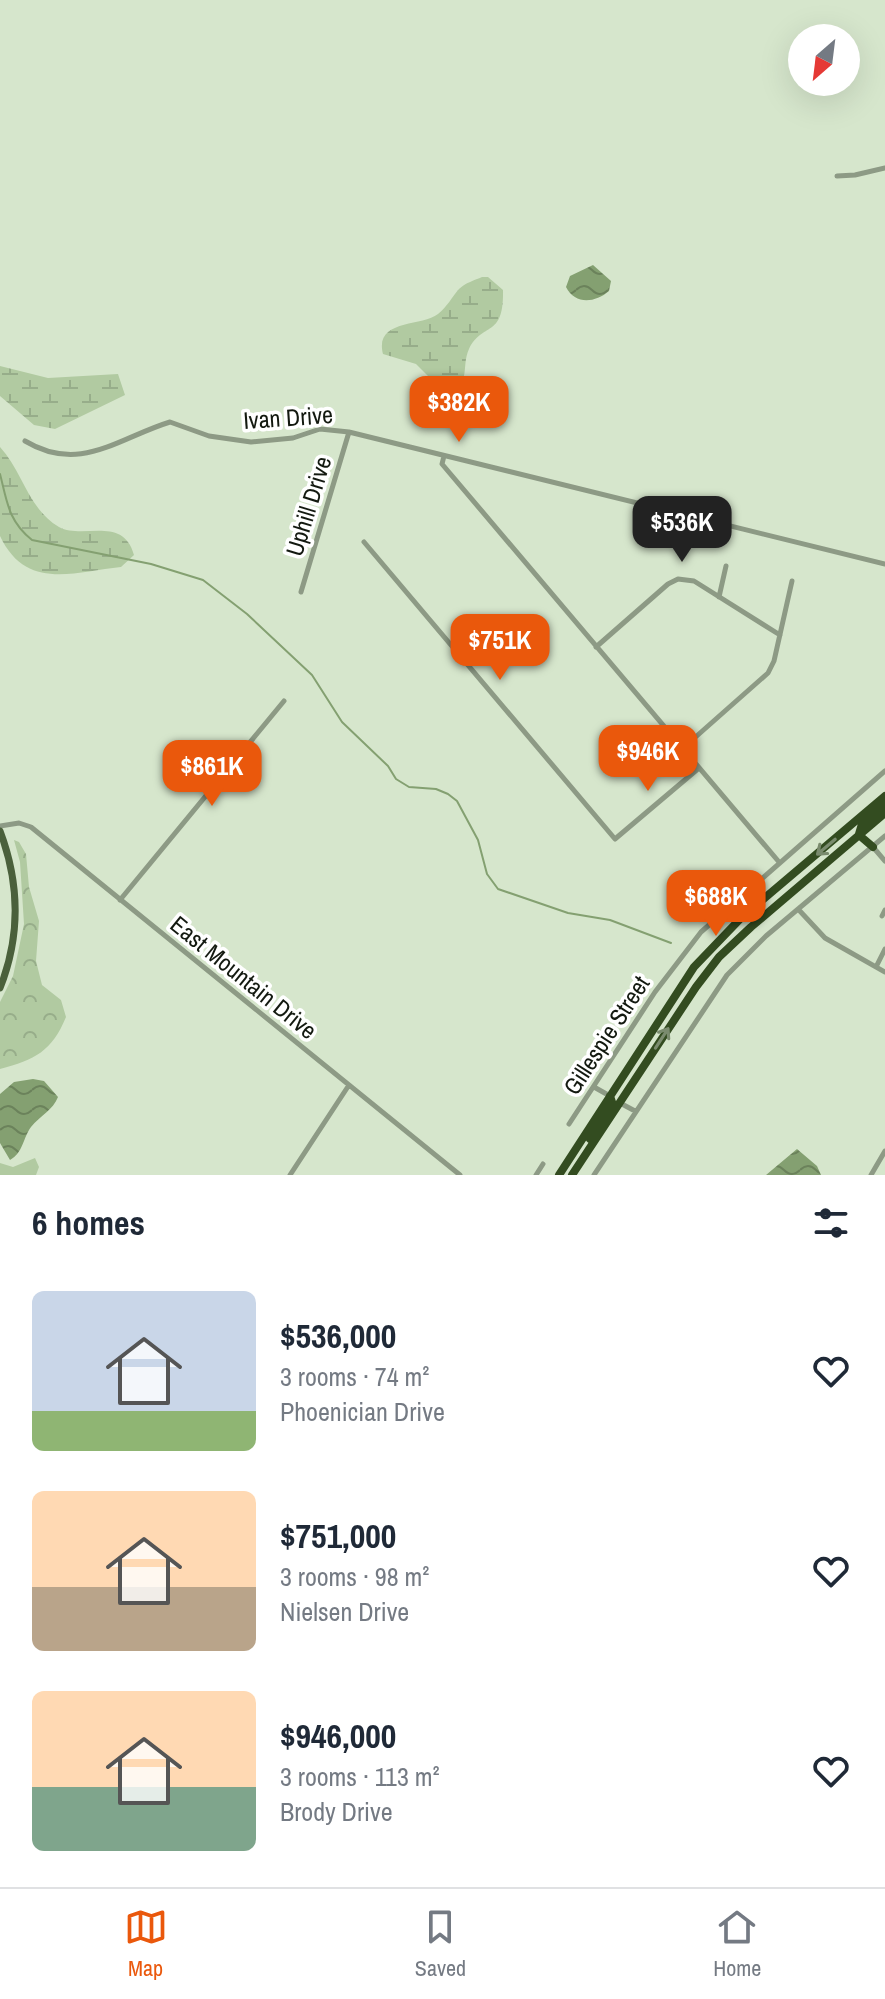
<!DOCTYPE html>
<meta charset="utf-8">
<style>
:root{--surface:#fff;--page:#f6f6f7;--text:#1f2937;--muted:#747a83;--line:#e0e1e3;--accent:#ea580c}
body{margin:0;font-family:"Archivo Narrow",sans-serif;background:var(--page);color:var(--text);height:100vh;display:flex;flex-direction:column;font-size:30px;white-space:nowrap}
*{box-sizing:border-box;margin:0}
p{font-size:26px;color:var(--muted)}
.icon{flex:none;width:44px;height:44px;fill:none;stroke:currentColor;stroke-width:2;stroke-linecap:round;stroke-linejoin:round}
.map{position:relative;height:1175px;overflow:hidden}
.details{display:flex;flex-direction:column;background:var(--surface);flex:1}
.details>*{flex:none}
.needle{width:52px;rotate:208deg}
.buttons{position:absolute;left:788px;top:24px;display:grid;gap:16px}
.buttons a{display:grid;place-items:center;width:72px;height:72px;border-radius:50%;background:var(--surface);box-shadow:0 8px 32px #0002;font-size:40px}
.price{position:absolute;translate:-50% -68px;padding:0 18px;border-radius:16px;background:var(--accent);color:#fff;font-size:26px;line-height:52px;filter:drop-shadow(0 2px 4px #0008)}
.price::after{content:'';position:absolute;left:50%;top:48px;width:24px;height:18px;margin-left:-12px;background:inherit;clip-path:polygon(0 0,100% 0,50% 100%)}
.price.on{background:#222;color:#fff}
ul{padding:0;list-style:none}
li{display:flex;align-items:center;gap:24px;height:200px;padding:0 32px}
li span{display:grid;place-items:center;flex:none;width:224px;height:160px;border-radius:12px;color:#555}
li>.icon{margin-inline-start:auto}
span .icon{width:96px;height:96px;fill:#fffc;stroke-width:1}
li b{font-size:34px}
h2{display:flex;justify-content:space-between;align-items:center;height:96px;padding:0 32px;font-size:34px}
.dock{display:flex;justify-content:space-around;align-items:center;height:112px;border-top:2px solid var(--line);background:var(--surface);font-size:22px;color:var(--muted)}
.dock a{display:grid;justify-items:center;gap:4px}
.dock .on{color:var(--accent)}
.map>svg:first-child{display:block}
</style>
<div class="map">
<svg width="885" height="1175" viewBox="0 0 885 1175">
<defs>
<pattern id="forest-crowns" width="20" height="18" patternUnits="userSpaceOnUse" patternTransform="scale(2)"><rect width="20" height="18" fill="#b1caa1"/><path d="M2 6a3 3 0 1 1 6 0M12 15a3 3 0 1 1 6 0" fill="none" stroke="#97ad8a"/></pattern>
<pattern id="wetland-marsh" width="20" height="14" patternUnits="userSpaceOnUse" patternTransform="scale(2)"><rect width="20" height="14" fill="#b1caa1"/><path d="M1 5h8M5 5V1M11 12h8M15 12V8" fill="none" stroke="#97ad8a"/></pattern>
<pattern id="water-waves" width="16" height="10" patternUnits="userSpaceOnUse" patternTransform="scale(2)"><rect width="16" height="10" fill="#84a071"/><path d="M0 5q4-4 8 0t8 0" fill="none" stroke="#6b825b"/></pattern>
</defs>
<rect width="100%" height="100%" fill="#d6e6cc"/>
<path fill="url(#forest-crowns)" d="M 14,840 L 19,842 L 26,854 L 29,887 L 39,921 L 36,961 L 42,985 L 61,1000 L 66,1017 C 52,1051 35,1060 0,1069 L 0,1002 L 13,976 L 24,924 L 20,862 Z
M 35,1158 L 39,1167 L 36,1175 L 0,1175 L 0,1163 L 13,1167 Z"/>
<path fill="url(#wetland-marsh)" d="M 482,277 L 488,277 L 503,290 C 504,339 483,321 469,349 C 460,368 474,390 440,388 L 416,364 L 383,354 C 374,319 421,327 438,314 C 447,307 452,297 459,289 C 465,283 475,280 482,277 Z
M 0,366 L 48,378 L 118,374 L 125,395 L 55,429 L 34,425 L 0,396 Z
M 0,447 C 23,472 28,509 59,527 C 83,540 123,515 134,555 L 121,567 C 73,572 26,591 0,536 Z"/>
<path fill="url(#water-waves)" d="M 593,265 L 611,281 L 609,291 C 595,303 575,305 566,287 L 570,276 Z
M 33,1079 L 44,1081 L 58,1097 C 53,1110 40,1116 31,1127 C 23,1138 23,1153 10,1160 L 0,1143 L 0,1094 L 14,1082 Z
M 797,1149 L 817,1166 L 821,1175 L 766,1175 Z"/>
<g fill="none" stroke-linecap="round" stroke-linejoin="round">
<path stroke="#84a071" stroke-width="2" d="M 0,474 C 7,501 8,521 32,540 L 151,564 L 203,580 L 247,614 L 312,675 L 342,722 L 388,766 L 396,779 L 409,787 L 436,789 L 448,794 L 457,801 L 478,840 L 487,874 L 498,889 L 568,913 L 610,920 L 671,943"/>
<path stroke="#8d9a85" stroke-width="5" d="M 837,176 L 855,175 L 885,168
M 25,441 C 80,474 118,438 170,422 L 209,436 L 251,442 L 293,438 L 320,429 L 349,432 L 885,564
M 444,456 L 442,464 L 779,862
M 364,542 L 615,839 L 699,768
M 301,592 L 349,432
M 719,597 L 726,566
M 596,647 L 668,584 L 678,579 L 694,581 L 780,635
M 682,749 L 768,673 L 774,661 L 792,581
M 0,826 L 19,823 L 31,827 L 460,1175
M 873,847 L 885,861
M 120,900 L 284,701
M 798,909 L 825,938 L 885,972
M 882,916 L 885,910
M 876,967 L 885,949
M 594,1087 L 610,1096
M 620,1103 L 635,1111
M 569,1124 L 655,992 L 701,932 L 885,771
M 290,1175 L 349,1085
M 536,1175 L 543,1164
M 594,1175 L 727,975 L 766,936 L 885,836
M 871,1175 L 885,1151"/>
<path stroke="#4a603b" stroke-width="7" d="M 0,831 C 20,884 21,935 0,988"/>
<path stroke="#334c20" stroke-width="8" d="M 859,834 L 862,824 L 885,804
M 859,835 L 873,847
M 590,1139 L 612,1102 L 610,1096
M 559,1175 L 694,967 L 741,918 L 885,796
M 572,1175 L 696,987 L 719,957 L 751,927 L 885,813"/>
</g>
<defs><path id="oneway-shaft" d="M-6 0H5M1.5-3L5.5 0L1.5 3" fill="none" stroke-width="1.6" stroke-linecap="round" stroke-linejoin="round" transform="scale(2)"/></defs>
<g stroke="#7a8b6e">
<use href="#oneway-shaft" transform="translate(826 847) rotate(140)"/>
<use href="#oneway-shaft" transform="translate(662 1038) rotate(-57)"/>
</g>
<g text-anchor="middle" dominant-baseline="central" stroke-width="7" stroke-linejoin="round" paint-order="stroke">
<g font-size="24" fill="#131910" stroke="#fff">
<text transform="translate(288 417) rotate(-4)">Ivan Drive</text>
<text transform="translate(308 506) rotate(-73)">Uphill Drive</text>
<text transform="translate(244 977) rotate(39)">East Mountain Drive</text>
<text transform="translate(606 1035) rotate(-57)">Gillespie Street</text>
</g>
</g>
</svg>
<div class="buttons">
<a><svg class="needle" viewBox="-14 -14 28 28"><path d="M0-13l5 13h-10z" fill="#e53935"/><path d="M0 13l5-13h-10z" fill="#747a83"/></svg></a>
</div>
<b class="price" style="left:459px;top:444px">$382K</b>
<b class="price on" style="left:682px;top:564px">$536K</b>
<b class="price" style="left:500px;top:682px">$751K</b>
<b class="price" style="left:648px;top:793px">$946K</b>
<b class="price" style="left:212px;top:808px">$861K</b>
<b class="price" style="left:716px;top:938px">$688K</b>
</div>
<section class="details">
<h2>6 homes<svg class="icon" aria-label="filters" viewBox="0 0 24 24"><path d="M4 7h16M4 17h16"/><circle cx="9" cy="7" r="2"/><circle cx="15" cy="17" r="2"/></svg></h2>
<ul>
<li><span style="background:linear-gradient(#c9d6e8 75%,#8fb573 0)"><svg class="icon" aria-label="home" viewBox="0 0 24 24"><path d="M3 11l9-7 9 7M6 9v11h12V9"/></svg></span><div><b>$536,000</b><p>3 rooms · 74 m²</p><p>Phoenician Drive</p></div><svg class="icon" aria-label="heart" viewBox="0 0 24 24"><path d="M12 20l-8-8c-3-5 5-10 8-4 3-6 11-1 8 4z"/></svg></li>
<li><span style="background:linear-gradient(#ffd9b3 60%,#b9a48a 0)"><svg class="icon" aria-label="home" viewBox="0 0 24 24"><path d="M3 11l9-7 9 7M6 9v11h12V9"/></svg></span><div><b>$751,000</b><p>3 rooms · 98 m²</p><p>Nielsen Drive</p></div><svg class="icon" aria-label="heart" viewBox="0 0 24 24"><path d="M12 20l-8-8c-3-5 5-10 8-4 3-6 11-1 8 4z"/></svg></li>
<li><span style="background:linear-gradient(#ffd9b3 60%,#7fa58c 0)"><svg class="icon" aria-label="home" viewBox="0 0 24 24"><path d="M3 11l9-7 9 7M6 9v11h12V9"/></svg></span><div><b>$946,000</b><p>3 rooms · 113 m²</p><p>Brody Drive</p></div><svg class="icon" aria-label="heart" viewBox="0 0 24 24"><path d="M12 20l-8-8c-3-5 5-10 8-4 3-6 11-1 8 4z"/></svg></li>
</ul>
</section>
<nav class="dock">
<a class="on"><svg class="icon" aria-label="map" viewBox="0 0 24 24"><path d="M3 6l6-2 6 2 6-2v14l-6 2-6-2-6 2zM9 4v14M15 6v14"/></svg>Map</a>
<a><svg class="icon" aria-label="saved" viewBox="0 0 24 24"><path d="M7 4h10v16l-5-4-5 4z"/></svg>Saved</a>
<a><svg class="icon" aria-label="home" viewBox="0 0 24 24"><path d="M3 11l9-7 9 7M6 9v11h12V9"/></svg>Home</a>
</nav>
